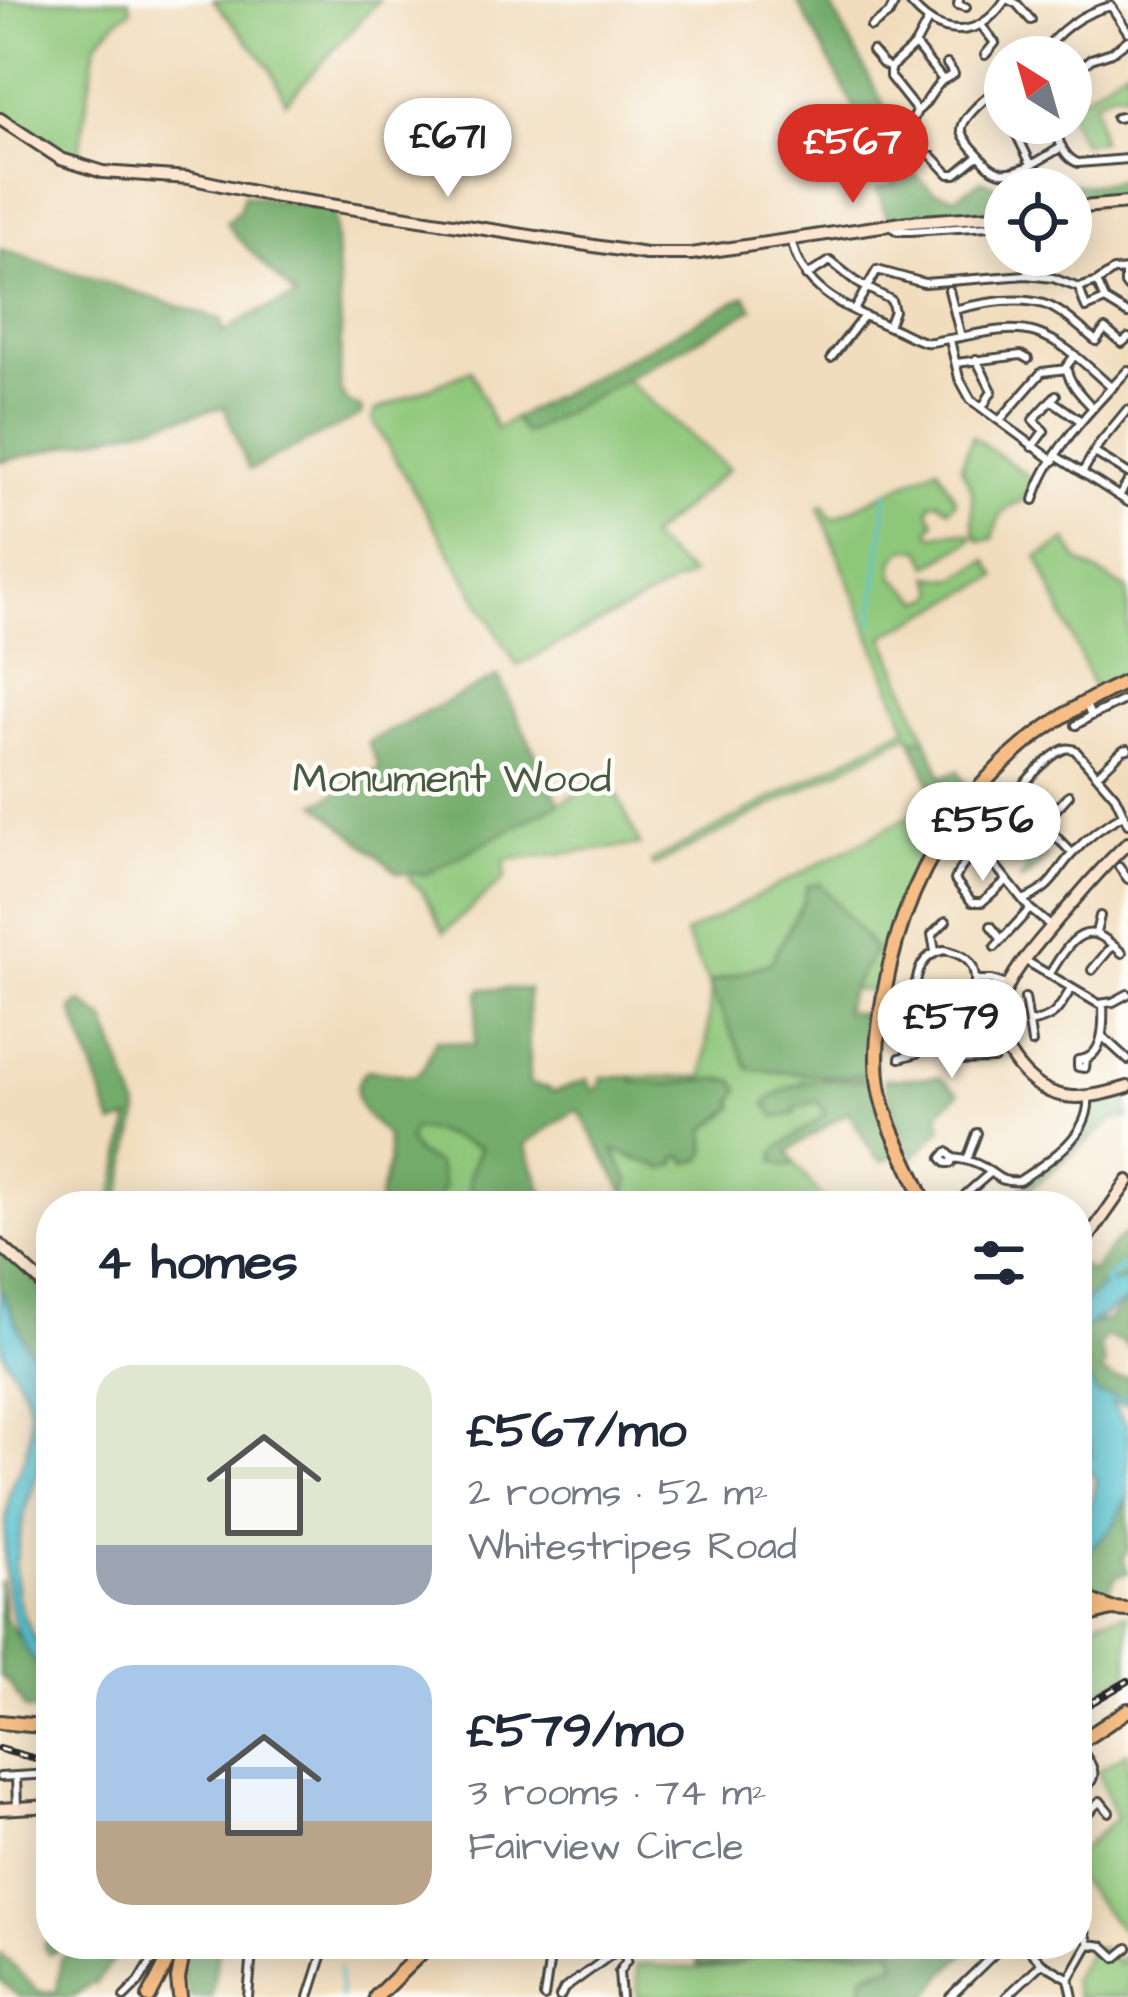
<!DOCTYPE html>
<meta charset="utf-8">
<style>
:root{--surface:#fff;--page:#f6f6f7;--text:#1f2937;--muted:#747a83;--accent:#d93025}
body{margin:0;font-family:"Architects Daughter",sans-serif;background:var(--page);color:var(--text);height:100vh;display:flex;flex-direction:column;font-size:45px;white-space:nowrap}
*{box-sizing:border-box;margin:0}
p{font-size:39px;color:var(--muted)}
.icon{flex:none;width:66px;height:66px;fill:none;stroke:currentColor;stroke-width:2;stroke-linecap:round;stroke-linejoin:round}
.map{position:relative;flex:1;overflow:hidden}
.drawer{position:absolute;left:36px;top:1191px;width:1056px;height:768px;display:flex;flex-direction:column;background:var(--surface);border-radius:48px;box-shadow:0 6px 30px #0003}
.drawer>*{flex:none}
.needle{width:78px;rotate:323deg}
.controls{position:absolute;left:984px;top:36px;display:grid;gap:24px}
.controls a{display:grid;place-items:center;width:108px;height:108px;border-radius:50%;background:var(--surface);box-shadow:0 6px 30px #0003;font-size:60px}
.price{position:absolute;translate:-50% -102px;padding:0 27px;border-radius:42px;background:#fff;color:#222;font-size:39px;line-height:78px;filter:drop-shadow(0 3px 6px #0008)}
.price::after{content:'';position:absolute;left:50%;top:72px;width:36px;height:27px;margin-left:-18px;background:inherit;clip-path:polygon(0 0,100% 0,50% 100%)}
.price.selected{background:var(--accent);color:#fff}
ul{padding:0;list-style:none}
li{display:flex;align-items:center;gap:36px;height:300px;padding:0 60px}
li span{display:grid;place-items:center;flex:none;width:336px;height:240px;border-radius:36px;color:#555}
li>.icon{margin-inline-start:auto}
span .icon{width:144px;height:144px;fill:#fffc;stroke-width:1}
li b{font-size:51px}
h2{display:flex;justify-content:space-between;align-items:center;height:144px;padding:0 60px;font-size:51px}
.map>svg:first-child{display:block}
</style>
<div class="map">
<svg width="1128" height="1997" viewBox="0 0 1128 1997">
<rect width="100%" height="100%" fill="#fdfcf7"/>
<filter id="ink" filterUnits="userSpaceOnUse"><feTurbulence type="fractalNoise" baseFrequency=".00833" numOctaves="2"/><feDisplacementMap in="SourceGraphic" scale="24" xChannelSelector="R" yChannelSelector="G"/><feConvolveMatrix kernelMatrix="1 2 1 2 8 2 1 2 1" color-interpolation-filters="sRGB"/></filter>
<filter id="wash" filterUnits="userSpaceOnUse"><feTurbulence type="fractalNoise" baseFrequency=".004" numOctaves="4" result="noise"/><feDisplacementMap in="SourceGraphic" scale="48" xChannelSelector="R" yChannelSelector="G"/><feGaussianBlur stdDeviation="2.7" result="paint"/><feColorMatrix in="noise" values="0 0 0 0 0 0 0 0 0 0 0 0 0 0 0 0 0 1.4 0 .05"/><feComposite in="paint" operator="in"/></filter>
<g filter="url(#wash)">
<rect width="100%" height="100%" fill="#f1ddbd"/>
<path fill="#8fc77a" stroke="#5d7952" stroke-width="3" d="M 0,0 L 129,0 L 131,11 L 120,17 L 96,43 L 78,161 L 64,156 L 0,114 Z
M 213,0 L 379,0 L 286,102 L 270,67 Z
M 1128,65 L 1128,93 L 1113,91 L 1095,101 L 1101,141 L 1082,144 L 1071,119 L 1071,95 L 1083,97 Z
M 471,370 L 496,429 L 514,418 L 525,434 L 625,379 L 729,469 L 648,538 L 691,575 L 517,666 L 372,419 L 375,411 Z
M 972,436 L 1038,483 L 1034,490 L 1025,493 L 1022,501 C 1002,507 997,519 993,539 L 980,541 L 975,534 L 973,521 L 972,490 L 961,467 Z
M 938,467 L 956,501 L 949,509 L 938,501 L 931,503 L 929,511 L 935,522 L 930,528 L 930,533 L 935,536 C 949,531 959,530 972,535 L 971,540 L 929,566 L 922,550 C 903,545 889,557 895,578 L 922,601 L 934,596 L 937,591 L 930,576 L 954,579 L 987,560 L 997,577 L 884,636 L 926,738 L 912,740 L 909,734 L 653,867 L 651,862 L 907,727 L 819,507 L 824,505 L 832,519 Z
M 1067,540 L 1078,561 L 1128,590 L 1128,677 L 1095,691 L 1038,557 Z
M 609,777 L 640,845 L 505,860 L 505,878 L 444,932 L 422,890 L 410,881 L 410,873 L 427,873 Z
M 966,785 L 970,790 C 917,843 892,919 879,992 L 851,989 L 875,950 L 807,887 L 804,901 L 770,963 L 708,983 L 685,934 L 931,805 L 935,796 L 943,798 Z
M 1017,824 L 1046,857 L 1027,877 L 1018,882 L 1028,868 L 1001,841 Z
M 711,989 L 749,1069 L 826,1076 L 874,1075 L 874,1080 L 802,1081 L 796,1108 L 817,1101 L 827,1114 L 785,1143 L 785,1166 L 796,1165 L 825,1201 L 832,1206 L 640,1206 L 631,1203 L 625,1193 L 629,1180 L 611,1147 L 637,1160 L 684,1156 L 706,1151 L 706,1130 L 734,1108 L 734,1081 L 719,1079 L 668,1084 L 633,1082 L 632,1077 L 704,1077 Z
M 413,1129 L 434,1131 L 480,1148 C 473,1163 464,1181 473,1197 L 466,1204 L 457,1201 L 450,1206 L 433,1206 L 444,1188 L 408,1141 Z
M 1128,1614 L 1128,1673 L 1077,1703 L 1077,1646 L 1087,1636 L 1092,1625 L 1098,1623 L 1100,1619 Z
M 1128,1752 L 1128,1937 L 1077,1879 L 1077,1853 L 1116,1819 L 1098,1771 Z
M 1092,1947 L 1101,1948 L 1119,1965 L 1121,1958 L 1128,1951 L 1128,1997 L 1076,1997 L 1072,1979 Z
M 894,1950 L 896,1965 L 872,1970 L 863,1976 L 863,1990 L 853,1997 L 638,1997 L 636,1966 L 646,1964 L 672,1968 L 713,1968 L 734,1965 L 762,1953 Z"/>
<path fill="#73ac6a" stroke="#4f6c4a" stroke-width="3" d="M 797,0 L 828,0 L 886,109 L 917,177 L 933,191 L 956,197 L 982,180 L 1005,191 L 1005,211 L 889,221 L 876,189 L 895,184 Z
M 1055,178 C 1076,191 1104,182 1128,179 L 1128,201 L 1071,206 L 1071,189 L 1024,189 Z
M 244,195 L 334,210 L 341,326 L 340,389 L 346,401 L 362,409 L 361,415 L 249,470 L 224,407 L 0,462 L 0,249 L 222,320 L 223,333 L 249,316 L 296,297 L 235,235 L 226,222 L 239,211 Z
M 745,296 L 753,309 L 525,434 L 514,418 Z
M 498,676 L 559,803 L 427,874 L 398,873 L 317,804 L 380,768 L 368,742 Z
M 926,738 L 942,777 L 958,770 L 966,785 L 943,798 L 935,796 L 912,740 Z
M 820,883 L 875,950 L 851,989 L 844,1011 L 877,1016 L 874,1075 L 827,1076 L 749,1069 L 708,984 L 770,963 L 804,901 L 807,886 Z
M 482,989 L 528,989 L 529,1084 L 548,1088 L 554,1092 L 588,1079 L 592,1090 L 599,1088 L 602,1077 L 632,1077 L 634,1082 L 668,1084 L 719,1079 L 734,1081 L 740,1089 L 733,1101 L 734,1107 L 706,1130 L 706,1151 L 703,1159 L 688,1163 L 684,1156 L 677,1157 L 677,1164 L 664,1169 L 613,1149 L 629,1181 L 625,1193 L 579,1111 L 574,1111 L 525,1144 L 548,1206 L 450,1206 L 457,1201 L 467,1204 L 473,1197 C 464,1181 474,1164 480,1148 L 434,1131 L 413,1129 L 408,1141 L 416,1153 L 438,1165 L 444,1188 L 433,1206 L 379,1206 L 379,1198 L 389,1161 L 387,1136 C 368,1116 341,1097 367,1070 L 415,1076 L 423,1069 L 436,1040 L 474,1045 L 479,994 Z
M 81,1002 L 105,1020 L 139,1112 L 118,1206 L 111,1206 L 130,1119 L 113,1125 L 72,1009 Z
M 939,1077 L 959,1093 L 939,1112 L 942,1128 L 913,1158 L 895,1120 L 884,1079 Z
M 874,1080 L 897,1154 L 883,1161 L 876,1158 L 848,1112 L 788,1151 L 796,1165 L 785,1166 L 774,1161 L 776,1150 L 827,1113 L 817,1101 L 796,1108 L 795,1114 L 776,1118 L 765,1103 C 803,1073 828,1081 874,1080 Z
M 1128,1092 L 1128,1119 L 1124,1117 L 1113,1120 L 1010,1206 L 999,1206 L 1083,1136 L 1091,1122 L 1095,1101 L 1114,1099 L 1115,1096 Z
M 1128,1233 L 1128,1280 L 1106,1284 L 1077,1308 L 1077,1263 L 1092,1272 L 1117,1240 Z
M 0,1248 L 38,1283 L 51,1310 L 51,1417 L 48,1434 L 45,1436 L 44,1381 L 38,1359 L 26,1344 L 0,1288 Z
M 1128,1300 L 1128,1350 L 1126,1344 L 1106,1337 L 1099,1347 L 1105,1365 L 1101,1372 L 1115,1379 L 1128,1378 L 1128,1399 C 1120,1399 1104,1398 1097,1395 C 1079,1384 1077,1354 1077,1336 L 1089,1325 L 1109,1320 Z
M 1128,1495 L 1128,1550 L 1123,1558 L 1128,1573 L 1116,1576 L 1104,1601 L 1077,1591 L 1077,1560 L 1112,1528 Z
M 0,1580 L 5,1619 L 51,1679 L 51,1714 L 25,1709 L 10,1684 L 0,1676 Z
M 51,1937 L 51,1944 L 88,1944 L 87,1953 L 102,1962 L 107,1957 L 114,1959 L 95,1984 L 92,1982 L 73,1997 L 19,1997 L 0,1980 L 0,1953 L 39,1992 L 57,1991 L 61,1958 L 69,1954 L 70,1951 L 64,1948 L 49,1954 L 45,1950 L 45,1944 Z
M 188,1944 L 219,1944 L 211,1997 L 190,1997 L 183,1976 Z
M 732,1944 L 975,1944 L 944,1974 L 928,1997 L 853,1997 L 863,1990 L 863,1975 L 896,1965 L 894,1950 L 762,1953 L 734,1965 L 698,1967 L 697,1960 Z"/>
<path fill="#5ac5d3" stroke="#42787f" stroke-width="3" d="M 1128,1280 L 1128,1300 L 1083,1329 L 1077,1336 L 1077,1308 L 1106,1284 Z
M 0,1288 L 26,1344 L 38,1359 L 44,1382 L 41,1463 L 25,1510 L 15,1567 L 18,1598 L 24,1618 L 35,1640 L 51,1651 L 51,1679 C 0,1635 0,1556 10,1491 C 12,1482 17,1475 21,1466 C 30,1448 32,1421 28,1402 C 25,1384 10,1369 3,1352 C 0,1335 0,1307 0,1288 Z
M 1077,1361 L 1097,1394 L 1128,1399 L 1128,1405 L 1111,1403 L 1128,1426 L 1128,1495 L 1112,1528 L 1077,1560 L 1077,1519 C 1090,1508 1095,1497 1096,1480 L 1077,1455 L 1077,1442 L 1093,1455 L 1089,1442 L 1081,1436 Z"/>
<g fill="none" stroke-linecap="round" stroke-linejoin="round">
<path stroke="#5ac5d3" stroke-width="3" d="M 872,625 L 887,489
M 339,1969 L 340,1997"/>
<path stroke="#5ac5d3" stroke-width="6" d="M 1106,1284 L 1108,1278 L 1128,1263"/>
</g>
</g>
<g filter="url(#ink)">
<g fill="none" stroke-linecap="round" stroke-linejoin="round">
<g stroke="#494641" stroke-width="12">
<path id="street" d="M 908,0 C 938,38 977,42 1005,0
M 959,0 L 958,5 L 966,7
M 1009,0 L 1017,4 L 1031,20
M 981,25 L 995,43 L 985,55
M 871,27 L 889,14 L 896,0
M 915,45 L 943,80 C 931,90 929,103 917,111 L 890,77 L 890,68 L 915,45 L 928,21
M 872,51 L 883,64 L 890,68
M 1039,57 C 1058,31 1080,13 1111,6 L 1128,32
M 1075,73 L 1091,59 L 1112,52 L 1128,40
M 943,80 L 954,74 L 947,64
M 1005,83 C 994,91 960,117 962,131 C 964,139 973,149 979,155 C 985,162 991,170 1001,172 C 1022,175 1045,156 1062,147
M 1116,118 L 1128,116
M 912,122 L 917,111
M 1052,123 C 1058,137 1062,157 1078,163 L 1128,159
M 1012,125 L 1031,164
M 932,156 L 949,174 L 956,174 L 979,155
M 892,227 L 897,231 L 911,231 L 1005,225
M 791,238 C 800,290 846,308 890,327 C 901,331 913,339 925,342 C 933,343 935,341 943,340 C 971,336 1008,324 1036,333 C 1066,343 1089,368 1112,388
M 1125,270 L 1125,284 L 1128,288
M 806,276 L 830,261 L 858,283 L 891,300 L 894,311 L 888,326
M 1097,282 L 1105,300 L 1128,314
M 1079,288 L 1086,308 L 1105,300
M 949,290 L 961,337
M 854,310 L 877,270 L 924,283 L 1026,275 L 1053,278 L 1079,288 L 1097,282 L 1113,271 L 1128,270
M 954,310 C 981,303 1022,295 1049,306 C 1067,314 1081,329 1096,341 L 1105,329 L 1122,343 L 1128,338
M 950,340 L 959,378 L 971,400 L 1054,461
M 1075,355 L 1066,367 C 1070,385 1081,395 1093,408
M 831,358 L 863,317
M 976,359 L 992,391 L 982,408
M 956,363 L 1021,355 L 1028,359
M 1051,400 L 1081,421
M 1000,420 L 1042,372 L 1067,369
M 1032,447 L 1044,431 L 1033,420 L 1056,395
M 1095,453 L 1128,473
M 1056,456 L 1128,502
M 1082,473 L 1099,444 L 1127,410
M 1119,496 L 1128,482
M 1034,500 C 1047,452 1095,406 1128,370
M 1086,705 L 1091,716 L 1128,698
M 1076,725 L 1091,716
M 1097,775 L 1123,750 L 1128,749
M 1033,813 L 1072,853
M 1043,824 L 1069,795
M 982,849 C 969,857 960,866 955,880 L 972,902 L 982,902 L 1007,880
M 1119,867 L 1128,879
M 1023,900 C 1058,885 1052,874 1074,852 C 1087,838 1105,824 1123,815
M 991,926 L 1002,940
M 1052,927 L 1030,909 L 982,849 L 980,843 C 990,822 1043,756 1065,749 C 1068,748 1072,749 1075,750 L 1115,796 L 1128,824
M 1096,933 L 1100,916
M 995,947 L 1030,909
M 944,950 C 977,956 978,974 973,1004 C 971,1013 971,1025 965,1033 C 961,1037 953,1042 948,1045 C 917,1044 908,1025 913,997 C 917,975 919,955 944,950 Z
M 935,951 L 932,935 L 946,921
M 1026,961 L 1099,1004 L 1113,1002 L 1128,994
M 1092,970 L 1112,946
M 1049,975 C 1059,960 1075,926 1098,935 C 1106,938 1115,947 1122,953
M 977,980 L 992,980 L 1007,985
M 915,988 L 926,990 L 934,1000
M 1025,998 L 1032,1043
M 1029,1023 C 1056,1018 1057,1011 1071,989
M 1103,1037 L 1128,1060
M 948,1045 L 952,1057 L 958,1060 L 994,1059
M 900,1058 L 917,1053 L 926,1041
M 1086,1060 L 1085,1068 L 1078,1067 L 1078,1060 C 1104,1059 1104,1026 1103,1004
M 953,1158 L 947,1152 L 942,1158 L 946,1163 L 951,1163 L 953,1158 C 963,1159 974,1162 983,1167 C 998,1176 1000,1183 1019,1181 C 1048,1162 1091,1135 1088,1098
M 967,1160 L 977,1133
M 961,1206 L 966,1194 L 990,1173
M 16,1776 L 17,1808
M 0,1777 L 51,1774
M 1077,1794 C 1103,1777 1094,1769 1079,1746
M 1077,1823 L 1100,1801 L 1109,1812
M 620,1944 L 619,1949 L 627,1960 L 619,1972 L 621,1997
M 706,1944 L 707,1950
M 1024,1944 L 1042,1963 L 1068,1978
M 1089,1944 L 1103,1946 L 1116,1958 L 1128,1948
M 124,1997 L 139,1982 L 162,1944
M 248,1997 L 251,1963 L 257,1944
M 309,1997 L 326,1944
M 544,1997 L 552,1944
M 560,1997 L 564,1989 L 619,1949
M 950,1997 L 1004,1944
M 1006,1997 L 1042,1963
M 1073,1997 L 1069,1979 L 1089,1944 L 1085,1932 L 1077,1927"/>
</g>
<g stroke="#494641" stroke-width="16">
<path id="secondary" d="M 0,119 L 61,159 L 103,172 L 189,178 L 272,196 L 646,254 L 691,254 L 909,222 L 1005,215
M 1071,208 L 1128,203
M 1128,843 C 1102,866 1081,893 1058,919 C 1020,965 968,1013 1024,1073 C 1055,1106 1089,1099 1128,1087
M 0,1245 L 41,1282 L 51,1305
M 1077,1254 L 1128,1181
M 0,1809 L 51,1806"/>
</g>
<g stroke="#494641" stroke-width="18">
<path id="primary" d="M 926,1206 C 911,1166 886,1129 879,1086 C 874,1055 879,1025 884,994 C 909,849 993,741 1128,681
M 1077,1595 L 1109,1608
M 1077,1604 L 1080,1613 L 1086,1616 L 1111,1609 L 1128,1610
M 0,1722 L 51,1727
M 1077,1744 L 1128,1710
M 149,1997 L 176,1944
M 180,1997 L 178,1979 L 185,1944
M 376,1997 L 430,1944"/>
</g>
<use href="#street" stroke="#fff" stroke-width="6"/>
<use href="#secondary" stroke="#fbe5cf" stroke-width="10"/>
<use href="#primary" stroke="#f6be86" stroke-width="12"/>
<g stroke="#2b2b2b" stroke-width="8">
<path id="rail" d="M 1077,1711 L 1128,1681
M 0,1749 L 51,1763"/>
</g>
<use href="#rail" stroke="#fdfcf7" stroke-width="3" stroke-dasharray="9" stroke-linecap="butt"/>
</g>
</g>
<g text-anchor="middle" dominant-baseline="central" stroke-width="9" stroke-linejoin="round" paint-order="stroke">
<g font-size="42" fill="#495a43" stroke="#fdfcf7">
<text x="452" y="780">Monument Wood</text>
</g>
</g>
</svg>
<div class="controls">
<a><svg class="needle" viewBox="-14 -14 28 28"><path d="M0-13l5 13h-10z" fill="#e53935"/><path d="M0 13l5-13h-10z" fill="#747a83"/></svg></a>
<a><svg class="icon" aria-label="locate" viewBox="0 0 24 24"><circle cx="12" cy="12" r="6"/><path d="M12 2v4M12 18v4M2 12h4M18 12h4"/></svg></a>
</div>
<b class="price" style="left:448px;top:200px">£671</b>
<b class="price selected" style="left:853px;top:206px">£567</b>
<b class="price" style="left:983px;top:884px">£556</b>
<b class="price" style="left:952px;top:1081px">£579</b>
<section class="drawer">
<h2>4 homes<svg class="icon" aria-label="filters" viewBox="0 0 24 24"><path d="M4 7h16M4 17h16"/><circle cx="9" cy="7" r="2"/><circle cx="15" cy="17" r="2"/></svg></h2>
<ul>
<li><span style="background:linear-gradient(#dfe7d0 75%,#9aa5b1 0)"><svg class="icon" aria-label="home" viewBox="0 0 24 24"><path d="M3 11l9-7 9 7M6 9v11h12V9"/></svg></span><div><b>£567/mo</b><p>2 rooms · 52 m²</p><p>Whitestripes Road</p></div></li>
<li><span style="background:linear-gradient(#a9c7e8 65%,#b9a48a 0)"><svg class="icon" aria-label="home" viewBox="0 0 24 24"><path d="M3 11l9-7 9 7M6 9v11h12V9"/></svg></span><div><b>£579/mo</b><p>3 rooms · 74 m²</p><p>Fairview Circle</p></div></li>
</ul>
</section>
</div>
